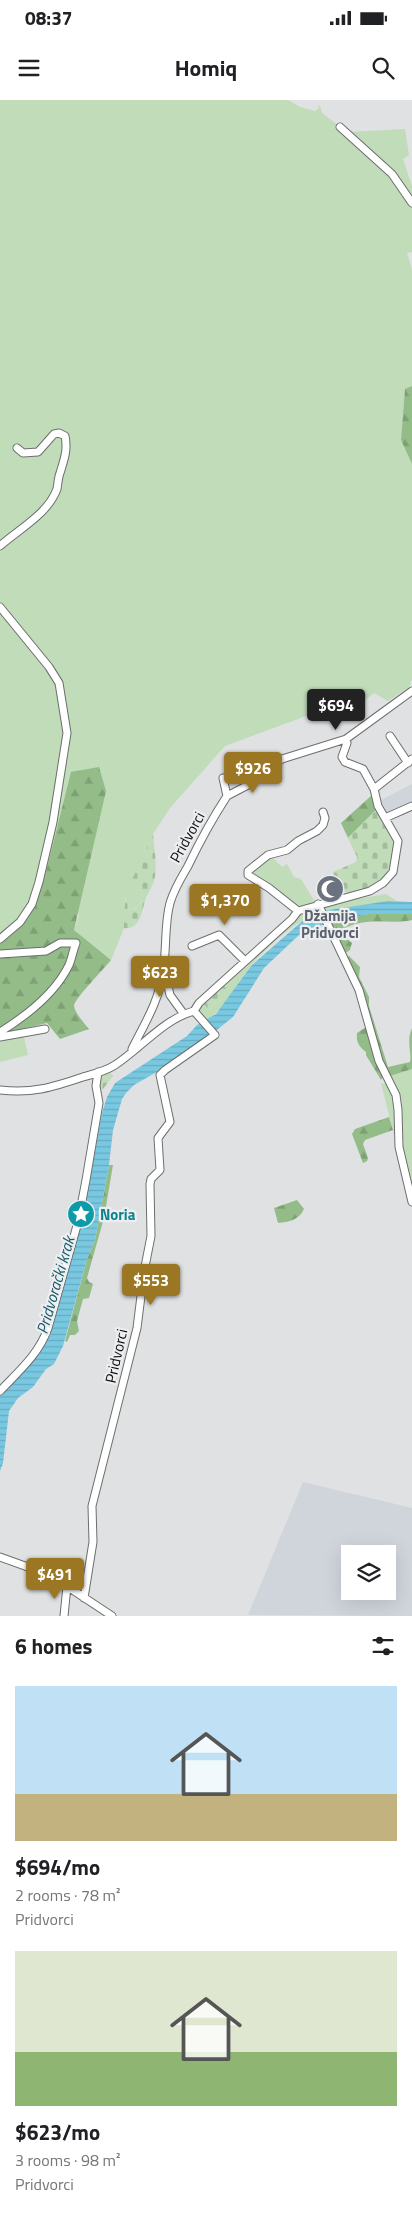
<!DOCTYPE html>
<meta charset="utf-8">
<style>
:root{--surface:#fff;--page:#f6f6f6;--text:#202124;--muted:#757577;--accent:#9c7723}
body{margin:0;font-family:"Titillium Web",sans-serif;background:var(--page);color:var(--text);height:100vh;display:flex;flex-direction:column;font-size:19px;white-space:nowrap}
*{box-sizing:border-box;margin:0}
p{font-size:16px;color:var(--muted)}
.icon{flex:none;width:28px;height:28px;fill:none;stroke:currentColor;stroke-width:2;stroke-linecap:round;stroke-linejoin:round}
.map{position:relative;height:1516px;overflow:hidden}
.sheet{display:flex;flex-direction:column;background:var(--surface);flex:1}
.sheet>*{flex:none}
.tools{position:absolute;left:341px;top:1445px;display:grid;gap:10px}
.tools a{display:grid;place-items:center;width:55px;height:55px;border-radius:0px;background:var(--surface);box-shadow:0 5px 20px #0002;font-size:25px}
.price{position:absolute;translate:-50% -42px;padding:0 11px;border-radius:5px;background:var(--accent);color:#fff;font-size:16px;line-height:32px;filter:drop-shadow(0 1px 2px #0008)}
.price::after{content:'';position:absolute;left:50%;top:30px;width:15px;height:11px;margin-left:-8px;background:inherit;clip-path:polygon(0 0,100% 0,50% 100%)}
.price.selected{background:#222;color:#fff}
ul{padding:0;list-style:none}
li{display:grid;align-content:center;gap:10px;height:265px;padding:0 15px}
li span{display:grid;place-items:center;height:155px;border-radius:0px;color:#555}
li>.icon{margin-inline-start:auto}
span .icon{width:90px;height:90px;fill:#fffc;stroke-width:1}
li b{font-size:21px}
h2{display:flex;justify-content:space-between;align-items:center;height:60px;padding:0 15px;font-size:21px}
.status{display:flex;justify-content:space-between;align-items:center;height:35px;padding:0 25px;background:var(--surface);direction:ltr}
.status svg{height:14px;fill:currentColor}
header{display:flex;justify-content:space-between;align-items:center;height:65px;padding:0 15px;background:var(--surface);font-size:22px;font-weight:700}
.map>svg:first-child{display:block}
</style>
<div class="status"><b>08:37</b><svg viewBox="0 0 49 12"><path d="M0 12V9h3v3zM5 12V6h3v6zM10 12V3h3v9zM15 12V0h3v12zM26 1h20v11H26zM47 4h2v5h-2z"/></svg></div>
<header><svg class="icon" aria-label="menu" viewBox="0 0 24 24"><path d="M4 6h16M4 12h16M4 18h16"/></svg>Homiq<svg class="icon" aria-label="search" viewBox="0 0 24 24"><circle cx="10" cy="10" r="6"/><path d="M15 15l6 6"/></svg></header>
<div class="map">
<svg width="412" height="1516" viewBox="0 0 412 1516">
<defs>
<pattern id="forest-firs" width="22" height="20" patternUnits="userSpaceOnUse" patternTransform="scale(1.25)"><rect width="22" height="20" fill="#93bc88"/><path d="M5 1l3.5 6h-7zM16 11l3.5 6h-7z" fill="#7ea174"/></pattern>
<pattern id="cemetery-stones" width="16" height="16" patternUnits="userSpaceOnUse" patternTransform="scale(1.25)"><rect width="16" height="16" fill="#c0dcb9"/><path d="M2 7V4a2 2 0 0 1 4 0v3zM10 15v-3a2 2 0 0 1 4 0v3z" fill="#a4bc9e"/></pattern>
<pattern id="water-rules" width="6" height="5" patternUnits="userSpaceOnUse" patternTransform="scale(1.25)"><rect width="6" height="5" fill="#78c8e1"/><path d="M0 2.5h6" fill="none" stroke="#67abc0"/></pattern>
</defs>
<rect width="100%" height="100%" fill="#e0e1e2"/>
<path fill="#d0d5dc" fill-rule="evenodd" d="M 412,684 L 412,704 L 386,715 L 379,701 Z
M 303,1382 L 412,1408 L 412,1516 L 248,1515 ZM 350,1454 L 388,1454 L 388,1491 L 350,1491 Z"/>
<path fill="#c0dcb9" d="M 0,0 L 288,0 L 300,7 L 315,11 L 319,8 L 318,5 L 320,6 L 322,13 L 347,32 L 405,29 L 409,55 L 403,59 L 412,86 L 412,152 L 407,153 L 412,169 L 412,286 L 405,289 L 401,340 L 412,364 L 412,579 L 409,587 L 388,601 L 374,593 L 351,611 L 333,622 L 325,609 L 225,646 L 170,708 L 153,734 L 125,800 L 124,828 L 111,860 L 74,830 L 79,815 L 45,776 L 35,807 L 0,842 Z
M 270,758 L 273,758 L 282,767 L 287,764 L 294,777 L 301,779 L 315,802 L 294,807 L 251,772 L 253,768 Z
M 139,789 C 146,797 140,804 133,810 L 130,810 L 128,806 L 131,793 Z
M 386,794 L 397,801 L 323,811 L 323,805 Z
M 312,809 L 318,812 C 295,822 265,848 249,868 C 235,886 226,908 206,921 L 197,908 L 203,903 L 209,910 L 223,897 L 223,885 L 302,813 Z
M 22,928 L 28,955 L 0,962 L 0,934 Z
M 412,969 L 412,1092 L 404,1059 L 390,976 Z
M 381,983 L 386,984 C 399,994 397,1021 394,1035 Z"/>
<path fill="url(#forest-firs)" d="M 412,286 L 412,364 L 401,340 L 405,289 Z
M 99,667 L 106,691 L 74,830 L 111,860 C 105,868 74,899 74,906 C 75,913 84,923 89,929 L 60,939 L 47,923 L 0,934 L 0,842 L 35,807 L 45,776 L 71,672 Z
M 372,695 L 377,709 L 348,738 L 341,723 Z
M 368,814 L 412,814 L 412,820 C 389,825 363,816 342,830 L 343,836 L 352,843 L 350,850 L 344,854 L 329,823 Z
M 349,856 L 360,867 L 359,877 L 369,897 L 369,906 L 388,967 L 410,962 C 412,952 406,941 412,928 L 412,969 L 390,976 L 385,968 L 345,857 Z
M 368,926 L 384,975 L 381,980 L 366,955 L 366,952 C 359,946 356,943 357,933 Z
M 389,1017 L 393,1030 L 365,1040 L 363,1044 L 368,1058 L 367,1061 L 363,1063 L 352,1034 L 355,1029 Z
M 109,1065 L 113,1065 L 104,1118 L 87,1178 L 89,1182 L 93,1184 L 89,1198 L 83,1199 L 77,1221 L 79,1231 L 75,1235 L 70,1235 L 67,1242 L 65,1241 L 87,1159 L 95,1140 Z
M 297,1100 L 304,1109 C 299,1120 289,1122 278,1123 L 274,1108 Z"/>
<path fill="url(#cemetery-stones)" fill-rule="evenodd" d="M 377,709 L 396,741 L 392,771 L 374,786 L 348,793 L 340,789 L 333,772 L 356,762 L 357,757 L 348,738 Z
M 153,734 C 154,748 157,762 155,776 C 154,784 149,791 146,798 C 142,808 141,831 124,828 L 124,812 L 127,791 ZM 139,789 C 146,797 140,804 134,810 L 130,810 L 128,806 L 131,794 Z
M 223,885 L 226,888 L 223,897 L 209,910 L 203,903 Z
M 108,971 L 113,976 L 103,989 L 100,989 L 97,982 Z"/>
<path fill="url(#water-rules)" d="M 388,801 L 412,802 L 412,814 L 368,814 L 311,828 L 299,835 L 264,868 L 233,917 L 208,937 L 162,969 L 134,985 L 126,993 L 122,999 L 113,1030 L 109,1065 L 95,1140 L 87,1159 L 63,1246 L 54,1264 L 46,1269 L 33,1287 L 18,1298 L 9,1311 L 3,1363 L 0,1371 L 0,1293 L 42,1249 L 47,1240 L 88,1091 L 102,1013 L 107,997 L 115,983 L 187,936 L 197,925 L 216,914 L 251,866 L 308,816 L 323,811 Z"/>
<g fill="none" stroke-linecap="round" stroke-linejoin="round">
<g stroke="#6d6e6e" stroke-width="9">
<path id="street" d="M 340,27 L 392,74 L 412,103
M 0,446 C 19,429 48,414 57,389 C 58,384 58,378 60,373 C 64,360 68,350 65,336 L 59,333 L 54,334 L 38,352 L 23,353 L 17,348
M 0,507 L 49,567 L 59,583 L 67,633 L 53,722 L 39,782 L 32,804 L 20,822 L 0,839
M 390,636 L 408,663
M 346,639 L 347,643 L 342,657 L 345,662 L 363,669 L 374,689
M 227,696 L 250,684 L 282,659 L 346,639 L 412,591
M 385,718 L 412,706
M 318,804 L 359,890 L 379,961 L 396,995 L 398,1010 L 399,1047 L 412,1102
M 298,811 L 269,788 L 248,775 L 248,771 L 268,755 L 287,750 L 298,741 L 317,731 L 323,725 L 325,718 L 323,712
M 192,846 L 219,835 L 245,861
M 0,854 L 46,851 L 60,843 L 76,843 C 73,850 72,858 69,865 C 55,894 26,916 0,932
M 165,872 L 170,895 L 183,913
M 0,937 L 45,929
M 132,949 C 145,923 159,901 163,872 C 167,849 164,825 170,803 C 174,789 181,778 188,766 C 200,741 212,719 227,696 L 223,678
M 0,990 C 32,994 53,987 83,977 C 94,974 106,971 115,965 C 141,948 164,919 194,911 L 199,903 L 292,819 L 298,811 L 370,791 L 383,783 L 393,772 L 398,741 L 378,706 L 374,689 L 412,659
M 0,1291 C 19,1271 39,1254 48,1228 L 78,1122 L 86,1080 L 99,1003 L 96,986 L 98,972
M 0,1457 L 50,1475 L 112,1516
M 84,1498 L 93,1442 L 92,1406 L 137,1228 L 144,1172 L 151,1136 L 150,1084 L 151,1079 L 160,1070 L 158,1038 L 170,1022 L 160,975 L 165,970 L 215,935 L 194,911
M 64,1516 L 67,1486"/>
</g>
<use href="#street" stroke="#fff" stroke-width="7"/>
</g>
<defs>
<g id="mosque-disc" transform="scale(1.4375)"><circle r="9.5" fill="#6b7280" stroke="#edeeef"/><path d="M3.5-4.9A6 6 0 1 0 3.5 4.9A5 5 0 1 1 3.5-4.9Z" fill="#fff"/></g>
<g id="sight-disc" transform="scale(1.4375)"><circle r="9.5" fill="#0f9aa8" stroke="#edeeef"/><path d="M0-6L1.8-2.2L6-1.7L2.9 1.2L3.7 5.4L0 3.3L-3.7 5.4L-2.9 1.2L-6-1.7L-1.8-2.2Z" fill="#fff"/></g>
</defs>
<g fill-rule="evenodd">
<use href="#mosque-disc" x="330" y="789"/>
<use href="#sight-disc" x="81" y="1114"/>
</g>
<g text-anchor="middle" dominant-baseline="central" stroke-width="4.5" stroke-linejoin="round" paint-order="stroke">
<g font-size="15" fill="#101011" stroke="#edeeef">
<text transform="translate(187 737) rotate(-61)">Pridvorci</text>
<text transform="translate(116 1256) rotate(-77)">Pridvorci</text>
</g>
<g font-size="15" font-weight="bold" fill="#5b616d" stroke="#edeeef">
<text x="330" y="815">Džamija<tspan x="330" dy="17">Pridvorci</tspan></text>
</g>
<g font-size="15" font-weight="bold" fill="#0d838f" stroke="#edeeef" text-anchor="start">
<text x="100" y="1114">Noria</text>
</g>
<g font-size="16" font-style="italic" fill="#18596b" stroke="#edeeef">
<text transform="translate(55 1185) rotate(-74)">Pridvorački krak</text>
</g>
</g>
</svg>
<div class="tools">
<a><svg class="icon" aria-label="layers" viewBox="0 0 24 24"><path d="M12 4l9 5-9 5-9-5zM3 14l9 5 9-5"/></svg></a>
</div>
<b class="price selected" style="left:336px;top:631px">$694</b>
<b class="price" style="left:253px;top:694px">$926</b>
<b class="price" style="left:225px;top:826px">$1,370</b>
<b class="price" style="left:160px;top:898px">$623</b>
<b class="price" style="left:151px;top:1206px">$553</b>
<b class="price" style="left:55px;top:1500px">$491</b>
</div>
<section class="sheet">
<h2>6 homes<svg class="icon" aria-label="filters" viewBox="0 0 24 24"><path d="M4 7h16M4 17h16"/><circle cx="9" cy="7" r="2"/><circle cx="15" cy="17" r="2"/></svg></h2>
<ul>
<li><span style="background:linear-gradient(#bfe0f5 70%,#c2b280 0)"><svg class="icon" aria-label="home" viewBox="0 0 24 24"><path d="M3 11l9-7 9 7M6 9v11h12V9"/></svg></span><div><b>$694/mo</b><p>2 rooms · 78 m²</p><p>Pridvorci</p></div></li>
<li><span style="background:linear-gradient(#dfe7d0 65%,#8fb573 0)"><svg class="icon" aria-label="home" viewBox="0 0 24 24"><path d="M3 11l9-7 9 7M6 9v11h12V9"/></svg></span><div><b>$623/mo</b><p>3 rooms · 98 m²</p><p>Pridvorci</p></div></li>
</ul>
</section>
